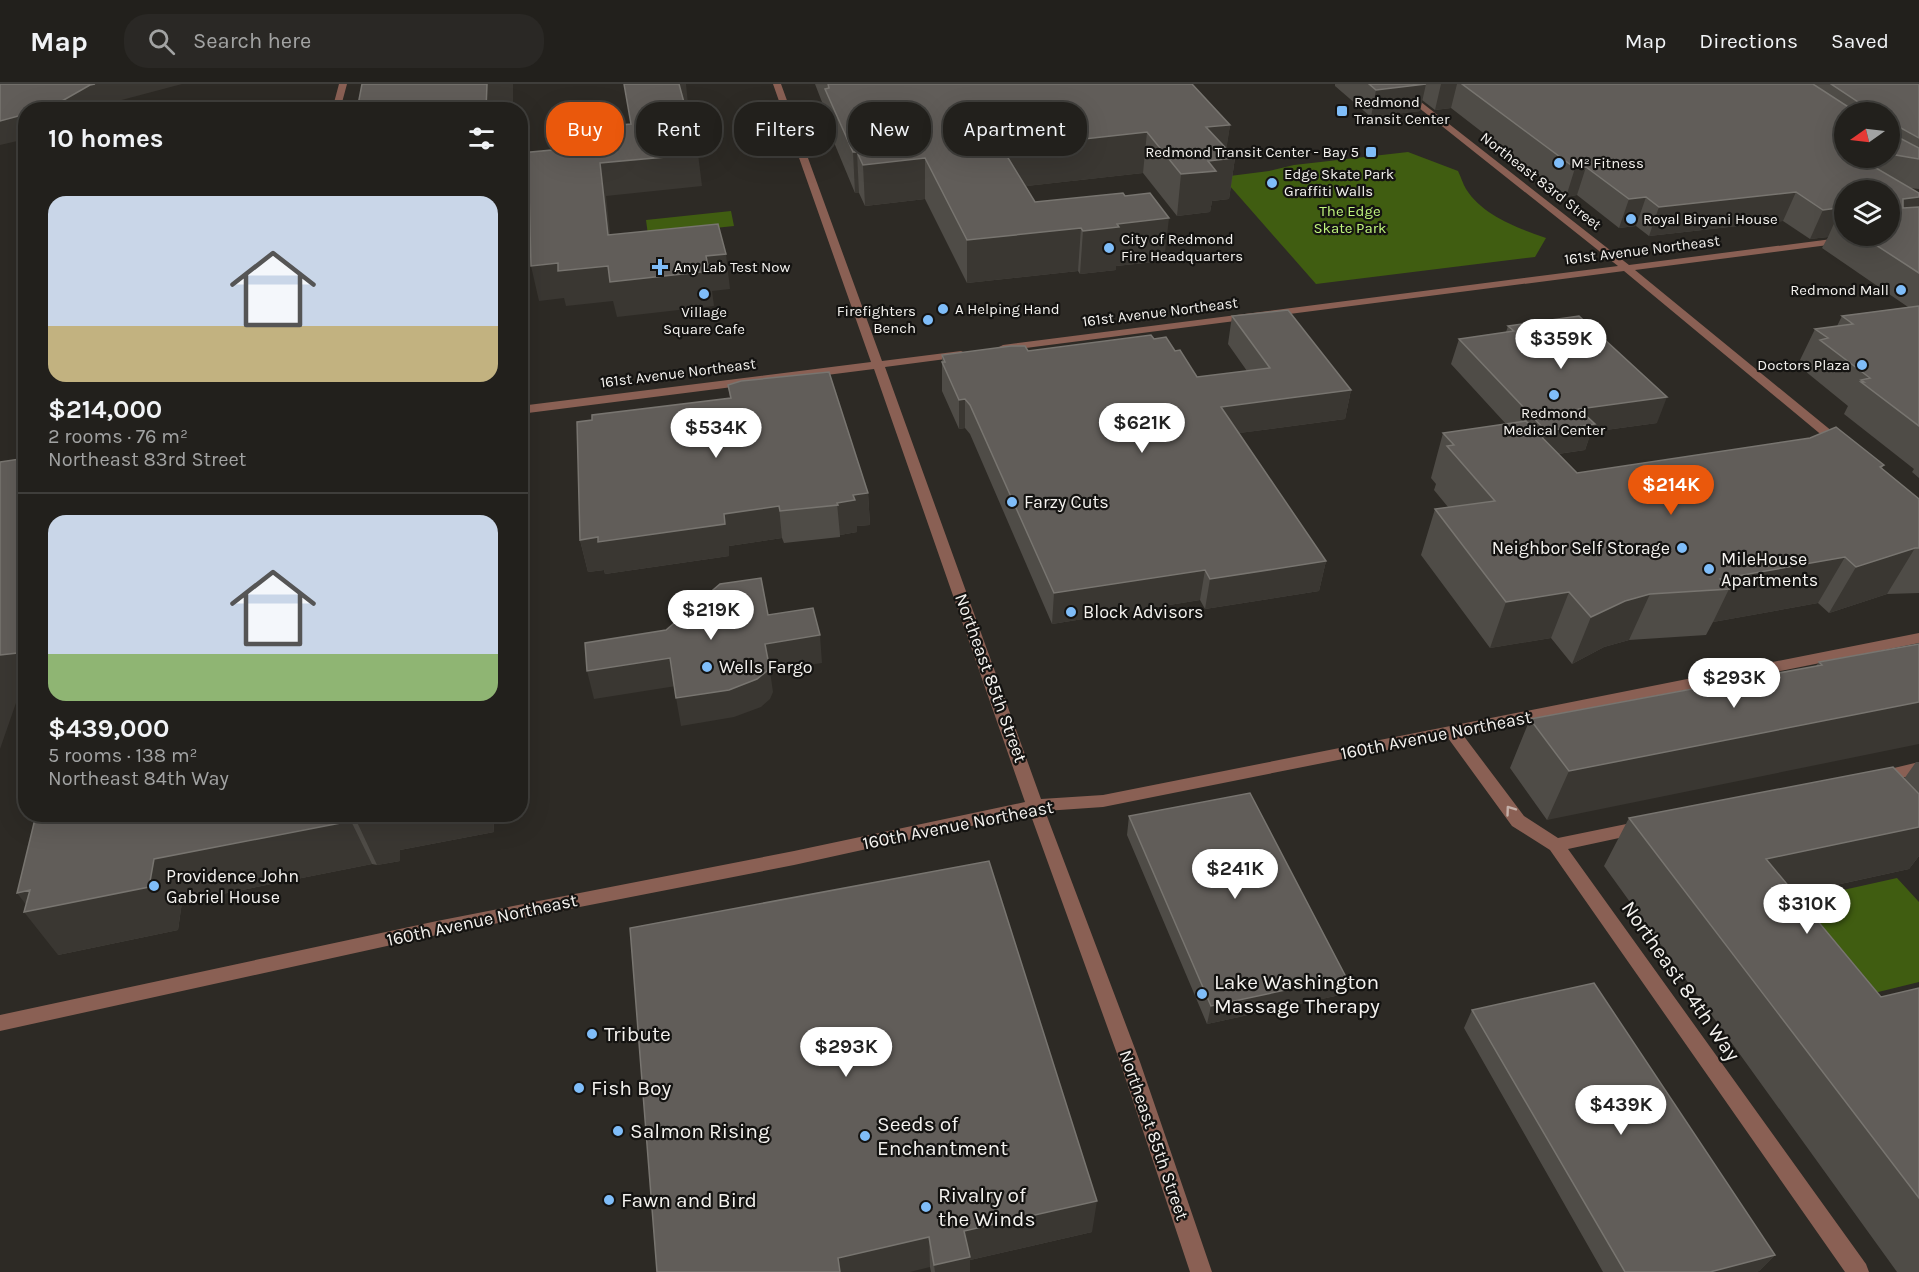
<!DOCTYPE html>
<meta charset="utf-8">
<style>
:root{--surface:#22201c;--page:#2a2825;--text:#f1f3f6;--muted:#a2a3a3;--line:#3f3e3b;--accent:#ea580c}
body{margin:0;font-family:Karla,sans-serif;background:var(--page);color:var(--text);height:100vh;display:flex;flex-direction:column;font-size:22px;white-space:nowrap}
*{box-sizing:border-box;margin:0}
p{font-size:20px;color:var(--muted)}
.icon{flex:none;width:33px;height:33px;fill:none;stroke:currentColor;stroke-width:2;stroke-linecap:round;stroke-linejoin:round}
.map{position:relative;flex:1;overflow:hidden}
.panel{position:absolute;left:18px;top:18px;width:510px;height:720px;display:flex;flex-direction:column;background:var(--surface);border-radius:24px;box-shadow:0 6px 24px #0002,0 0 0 2px var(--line)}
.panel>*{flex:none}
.banner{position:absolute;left:546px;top:18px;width:570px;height:54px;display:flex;gap:12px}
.needle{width:39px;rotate:256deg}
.tools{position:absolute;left:1834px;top:18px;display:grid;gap:12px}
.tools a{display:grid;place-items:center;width:66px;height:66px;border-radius:50%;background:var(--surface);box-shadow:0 6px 24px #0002,0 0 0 2px var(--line);font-size:30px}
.price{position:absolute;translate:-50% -51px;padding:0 14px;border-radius:21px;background:#fff;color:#222;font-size:20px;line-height:39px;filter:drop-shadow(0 2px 3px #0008)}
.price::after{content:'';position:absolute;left:50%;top:36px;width:18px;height:14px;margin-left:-9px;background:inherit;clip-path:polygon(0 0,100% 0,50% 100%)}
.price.on{background:var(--accent);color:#fff}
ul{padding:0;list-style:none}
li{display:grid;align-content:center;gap:12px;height:318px;padding:0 30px}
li+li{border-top:2px solid var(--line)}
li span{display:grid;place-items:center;height:186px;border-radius:18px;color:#555}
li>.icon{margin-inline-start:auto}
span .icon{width:108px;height:108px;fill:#fffc;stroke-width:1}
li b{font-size:26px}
h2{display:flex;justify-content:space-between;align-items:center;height:72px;padding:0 30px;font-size:26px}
.tag{padding:0 21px;border-radius:24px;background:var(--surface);box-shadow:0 6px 24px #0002,0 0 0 2px var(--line);font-size:21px;line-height:54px}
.tag.on{background:var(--accent);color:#fff}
header{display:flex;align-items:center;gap:36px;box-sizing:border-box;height:84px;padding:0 30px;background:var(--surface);border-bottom:2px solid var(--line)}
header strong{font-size:28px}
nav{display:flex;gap:33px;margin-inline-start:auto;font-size:21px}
.search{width:420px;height:54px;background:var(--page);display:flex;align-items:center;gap:15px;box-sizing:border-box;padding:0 21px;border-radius:24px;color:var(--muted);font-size:22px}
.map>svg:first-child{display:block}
</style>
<header>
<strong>Map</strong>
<div class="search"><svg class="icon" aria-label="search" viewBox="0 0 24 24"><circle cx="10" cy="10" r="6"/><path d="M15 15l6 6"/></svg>Search here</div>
<nav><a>Map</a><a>Directions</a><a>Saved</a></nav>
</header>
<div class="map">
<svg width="1919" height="1188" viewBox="0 0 1919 1188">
<rect width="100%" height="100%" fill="#2d2a25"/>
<path fill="#402c2e" d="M 528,439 L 529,647 L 521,649 L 520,440 Z"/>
<path fill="#405d11" d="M 1408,68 L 1458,87 C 1461,93 1463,100 1466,105 C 1483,132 1518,144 1546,154 L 1535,173 L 1316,200 L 1222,93 L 1269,87 L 1294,81 Z
M 731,127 L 734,142 L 648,151 L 646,136 Z
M 1897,794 L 1919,818 L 1919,898 L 1866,911 L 1776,821 Z"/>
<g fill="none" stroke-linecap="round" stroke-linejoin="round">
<path fill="#8a6054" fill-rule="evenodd" d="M 339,0 L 347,0 L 340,26 L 332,26 Z
M 773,0 L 781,0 L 882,277 L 961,267 L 967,270 L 961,273 L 885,283 L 1041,715 L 1103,711 L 1919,549 L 1919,559 L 1463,651 L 1524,732 L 1558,754 L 1641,737 L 1647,738 L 1649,743 L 1647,748 L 1568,765 L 1866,1180 L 1869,1188 L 1845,1188 L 1550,766 L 1512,742 L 1448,654 L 1103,723 L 1045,727 L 1140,978 L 1212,1188 L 1190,1188 L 1120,978 L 1030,729 L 794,781 L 437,851 L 0,947 L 0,931 L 437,837 L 794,767 L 1025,718 L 874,285 L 520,330 L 520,322 L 871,278 Z
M 1389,0 L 1398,0 L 1629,181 L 1855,152 L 1880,152 L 1875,155 L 1635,186 L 1844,357 L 1846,360 L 1844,363 L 1836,363 L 1624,187 L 1003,267 L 997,264 L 1003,261 L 1618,182 Z
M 1919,678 L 1919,690 L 1879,699 L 1873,697 L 1871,693 L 1873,689 Z"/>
</g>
<path fill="#4f4c47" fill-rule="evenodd" d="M 815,0 L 1192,0 L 1230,41 L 1226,65 L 1235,74 L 1229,115 L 1212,117 L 1210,128 L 1177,132 L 1143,89 L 1026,102 L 1035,118 L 1164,177 L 1116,182 L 1116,186 L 1080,190 L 1078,187 L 967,199 L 925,115 L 865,122 L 859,109 L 855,109 L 828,44 L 827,31 Z
M 1335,0 L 1919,0 L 1919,105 L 1910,104 L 1919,109 L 1919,394 L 1912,388 L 1914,385 L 1844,330 L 1848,322 L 1805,287 L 1807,282 L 1800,276 L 1815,245 L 1837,242 L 1842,232 L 1908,223 L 1822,164 L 1828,153 L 1810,155 L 1783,137 L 1649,152 L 1636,142 L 1619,144 L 1577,111 L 1566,113 L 1451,24 L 1435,26 L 1422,16 L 1420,27 L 1371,33 L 1335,2 ZM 1845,28 L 1890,28 L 1890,74 L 1845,74 ZM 1845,106 L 1890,106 L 1890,152 L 1845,152 Z
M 1232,232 L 1351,306 L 1345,335 L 1239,349 L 1326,477 L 1319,507 L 1205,525 L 1200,516 L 1052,540 L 970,350 L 965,344 L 959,345 L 942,307 L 942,271 L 1028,267 L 1154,255 L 1175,267 L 1197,293 L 1247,287 L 1228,260 Z
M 1508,242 L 1657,339 L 1591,348 L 1585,366 L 1558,370 L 1577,389 L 1884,381 L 1882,384 L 1919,415 L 1919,509 L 1887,510 L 1829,529 L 1818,519 L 1713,538 L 1706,551 L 1629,556 L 1604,563 L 1572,580 L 1551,554 L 1490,564 L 1421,471 L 1435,425 L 1448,423 L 1434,406 L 1436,400 L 1431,394 L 1443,349 L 1506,340 L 1451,280 L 1459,255 L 1506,248 Z
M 728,301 L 868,409 L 870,441 L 857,442 L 857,448 L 840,451 L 840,453 L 784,459 L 782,454 L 729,462 L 729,472 L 605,490 L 604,486 L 588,488 L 580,456 L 730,314 Z
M 1919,560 L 1547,736 L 1510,684 L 1530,635 L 1816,582 L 1819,578 Z
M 1916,678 L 1919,678 L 1919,772 L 1909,785 L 1795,810 L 1881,913 L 1919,904 L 1919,1188 L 1897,1188 L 1604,782 L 1629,734 L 1904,695 Z
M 61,730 L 503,730 L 493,732 L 494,748 L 400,766 L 400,777 L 377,781 L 372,780 L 182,818 L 178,846 L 58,871 Z
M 1129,732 L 1340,911 L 1207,940 L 1127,751 Z
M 630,844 L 1092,1148 L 970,1176 L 970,1188 L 931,1188 L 930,1183 Z
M 1472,926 L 1775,1171 L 1759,1187 L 1756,1188 L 1603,1188 L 1464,944 Z"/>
<path fill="#3a3732" d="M 95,0 L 182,0 L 99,22 L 93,26 L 38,26 L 90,1 Z
M 487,0 L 513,0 L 513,25 L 486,26 Z
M 678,0 L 686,0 L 688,20 L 681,21 Z
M 1426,0 L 1420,27 L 1371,33 L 1376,6 Z
M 1441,0 L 1457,0 L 1451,24 L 1435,26 Z
M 26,30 L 26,55 L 0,61 L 0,37 Z
M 1230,41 L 1225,75 L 1235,74 L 1229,115 L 1212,117 L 1210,128 L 1177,132 L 1181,90 L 1206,43 Z
M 1147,48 L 1143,89 L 1001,105 L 1002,64 Z
M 853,68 L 857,68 L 859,109 L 855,109 Z
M 698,70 L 702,102 L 606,112 L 614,185 L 608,151 L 600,79 Z
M 925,74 L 925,115 L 865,122 L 863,81 Z
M 1586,83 L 1577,111 L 1566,113 L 1575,84 Z
M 529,108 L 536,141 L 520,143 L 520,109 Z
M 1796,108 L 1783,137 L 1649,152 L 1659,123 Z
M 1646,113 L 1636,142 L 1619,144 L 1629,115 Z
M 1919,113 L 1919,124 L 1890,144 L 1903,115 Z
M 1845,123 L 1845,140 L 1836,135 L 1828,153 L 1810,155 L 1823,126 Z
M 1169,134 L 1164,177 L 1116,182 L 1116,186 L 1080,190 L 1083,147 L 1117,140 Z
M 1081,144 L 1078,187 L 967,199 L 967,156 Z
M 726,170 L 730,205 L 712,207 L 714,222 L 617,233 L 613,217 L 566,222 L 564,214 L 539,217 L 531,182 L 558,179 L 706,172 Z
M 1351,306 L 1345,335 L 1217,352 L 1221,323 Z
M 1667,313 L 1657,339 L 1591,348 L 1585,366 L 1536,373 L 1546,347 L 1579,325 Z
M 965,315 L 965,344 L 959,345 L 959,316 Z
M 868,409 L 870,441 L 857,442 L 857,448 L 840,451 L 837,419 L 853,411 Z
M 779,422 L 782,454 L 729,462 L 729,472 L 605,490 L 604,486 L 588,488 L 580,456 L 724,430 Z
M 1915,464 L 1887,510 L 1829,529 L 1856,483 Z
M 1845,473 L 1818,519 L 1713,538 L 1729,505 L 1720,495 Z
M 1326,477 L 1319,507 L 1205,525 L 1210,495 Z
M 1205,486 L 1200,516 L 1052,540 L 1054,509 Z
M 1569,508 L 1551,554 L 1490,564 L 1506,518 Z
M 1650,510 L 1629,556 L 1604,563 L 1572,580 L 1591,533 L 1625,517 Z
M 820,551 L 822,579 L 770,587 L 773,608 L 770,615 L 761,623 L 734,633 L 681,642 L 676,614 L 765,560 Z
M 26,568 L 26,615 L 17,616 L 0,665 L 0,571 Z
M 670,574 L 676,602 L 594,615 L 587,587 Z
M 1919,618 L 1919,660 L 1547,736 L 1569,687 Z
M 381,730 L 503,730 L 493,732 L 494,748 L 400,766 L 400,777 L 377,781 L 357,738 Z
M 351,737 L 372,780 L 182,818 L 178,846 L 58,871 L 24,828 L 31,827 L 17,809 L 154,775 Z
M 1919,743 L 1919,772 L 1909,785 L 1735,823 L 1766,775 Z
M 1346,893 L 1340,911 L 1207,940 L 1211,922 Z
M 1097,1117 L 1092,1148 L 970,1176 L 970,1188 L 935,1188 L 934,1181 L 964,1147 Z
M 929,1153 L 930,1183 L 910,1188 L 840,1188 L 838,1174 Z
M 1775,1171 L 1759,1187 L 1756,1188 L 1710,1188 Z"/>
<path fill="#615d59" stroke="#787570" stroke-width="1.5" d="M 0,0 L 95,0 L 90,1 L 62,17 L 38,26 L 26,26 L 26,30 L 0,37 Z
M 362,0 L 487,0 L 486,26 L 357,26 Z
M 624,0 L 679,0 L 698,70 L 600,79 L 608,151 L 718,140 L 726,170 L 706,172 L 709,187 L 610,198 L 608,182 L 558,187 L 558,179 L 531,182 L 529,108 L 520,109 L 520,69 L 552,66 L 552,60 L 597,56 L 596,43 L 631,40 Z
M 828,0 L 1192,0 L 1230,41 L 1206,43 L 1235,74 L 1208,77 L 1216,87 L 1181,90 L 1147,48 L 1002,64 L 1035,118 L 1123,109 L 1125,112 L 1150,109 L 1169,134 L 1117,140 L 1119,143 L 1083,147 L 1081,144 L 967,156 L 925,74 L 863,81 L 857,68 L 853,68 L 825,5 L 829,4 Z
M 1369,0 L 1426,0 L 1376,6 Z
M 1462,0 L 1813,0 L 1856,28 L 1859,28 L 1858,18 L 1831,0 L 1919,0 L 1919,54 L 1901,44 L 1890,45 L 1890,28 L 1845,28 L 1845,62 L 1837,61 L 1845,65 L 1845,74 L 1859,74 L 1919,109 L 1919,113 L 1903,115 L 1903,124 L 1919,123 L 1919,189 L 1862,152 L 1890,152 L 1890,128 L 1896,125 L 1896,121 L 1890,121 L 1890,106 L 1845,106 L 1845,123 L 1823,126 L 1796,108 L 1659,123 L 1646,113 L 1629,115 L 1586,83 L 1575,84 Z
M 1890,49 L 1919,64 L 1919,75 L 1890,70 Z
M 1845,133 L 1845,140 L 1836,135 Z
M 1919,222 L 1919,342 L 1861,298 L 1864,298 L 1861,296 L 1870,294 L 1820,256 L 1828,254 L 1815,245 L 1853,240 L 1842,232 Z
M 1288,226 L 1351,306 L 1221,323 L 1326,477 L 1210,495 L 1205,486 L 1054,509 L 970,321 L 965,315 L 959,316 L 942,278 L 945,278 L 942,271 L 1011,262 L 1025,262 L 1028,267 L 1151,251 L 1154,255 L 1166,253 L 1175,267 L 1180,266 L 1197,293 L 1270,284 L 1232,232 Z
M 1579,232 L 1667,313 L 1579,325 L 1595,340 L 1546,347 L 1459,255 L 1514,247 L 1508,242 Z
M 829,288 L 868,409 L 853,411 L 855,416 L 837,419 L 838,421 L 780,427 L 779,422 L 724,430 L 725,440 L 598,458 L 598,453 L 580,456 L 577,338 L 592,336 L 592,331 L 731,314 L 728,301 L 741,297 Z
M 1526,337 L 1577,389 L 1810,354 L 1836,343 L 1884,381 L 1880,383 L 1919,415 L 1919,464 L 1915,464 L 1856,483 L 1845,473 L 1720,495 L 1729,505 L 1650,510 L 1625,517 L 1591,533 L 1569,508 L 1506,518 L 1435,425 L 1495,417 L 1447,362 L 1454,361 L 1443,349 Z
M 26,374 L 26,568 L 0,571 L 0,378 Z
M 761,494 L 768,531 L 813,524 L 820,551 L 765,560 L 769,581 L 767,587 L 757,595 L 729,606 L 676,614 L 670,574 L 587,587 L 585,559 L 666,546 L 720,500 Z
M 1919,560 L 1919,618 L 1569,687 L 1530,635 L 1822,581 L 1819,578 Z
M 1893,683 L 1919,710 L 1919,743 L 1766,775 L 1881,913 L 1919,904 L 1919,1114 L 1629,734 Z
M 1250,709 L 1346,893 L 1211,922 L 1129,732 Z
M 61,730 L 381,730 L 381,733 L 357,738 L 351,737 L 154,775 L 149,803 L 24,828 L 30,806 L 17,809 L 35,735 Z
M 989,777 L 1097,1117 L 964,1147 L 970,1173 L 934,1181 L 929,1153 L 838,1174 L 840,1188 L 657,1188 L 630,844 Z
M 1594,899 L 1775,1171 L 1710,1188 L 1625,1188 L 1472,926 Z"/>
<defs><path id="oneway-chevron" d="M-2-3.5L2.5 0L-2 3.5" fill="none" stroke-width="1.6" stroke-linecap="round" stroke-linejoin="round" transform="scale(1.5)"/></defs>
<use stroke="#c4b0a9" href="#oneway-chevron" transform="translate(1510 726) rotate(-126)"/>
<g fill="#7fbdf9" stroke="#141311" stroke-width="2">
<rect x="1336" y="21" width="12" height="12" rx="3"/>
<rect x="1365" y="62" width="12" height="12" rx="3"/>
<circle cx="1559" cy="79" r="6"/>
<circle cx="1272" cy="99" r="6"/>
<circle cx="1631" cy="135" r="6"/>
<circle cx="1109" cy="164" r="6"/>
<path d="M657 174h6v6h6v6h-6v6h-6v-6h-6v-6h6z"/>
<circle cx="1901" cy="206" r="6"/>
<circle cx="704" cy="210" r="6"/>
<circle cx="943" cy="225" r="6"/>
<circle cx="928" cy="236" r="6"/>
<circle cx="1862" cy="281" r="6"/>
<circle cx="1554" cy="311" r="6"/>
<circle cx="1012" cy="418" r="6"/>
<circle cx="1682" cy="464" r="6"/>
<circle cx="1709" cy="485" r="6"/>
<circle cx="1071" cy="528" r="6"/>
<circle cx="707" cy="583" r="6"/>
<circle cx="154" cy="802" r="6"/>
<circle cx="1202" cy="910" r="6"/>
<circle cx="592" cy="950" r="6"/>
<circle cx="579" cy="1004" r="6"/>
<circle cx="618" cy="1047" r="6"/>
<circle cx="865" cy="1052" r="6"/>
<circle cx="609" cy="1116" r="6"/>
<circle cx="926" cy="1123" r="6"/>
</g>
<g text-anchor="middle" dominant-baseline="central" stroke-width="4.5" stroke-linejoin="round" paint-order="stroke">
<g font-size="15" fill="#f4f2ef" stroke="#141311" text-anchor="start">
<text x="1354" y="18">Redmond<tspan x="1354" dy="17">Transit Center</tspan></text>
<text x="1359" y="68" text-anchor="end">Redmond Transit Center - Bay 5</text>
<text x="1571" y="79">M² Fitness</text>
<text x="1284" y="90">Edge Skate Park<tspan x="1284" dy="17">Graffiti Walls</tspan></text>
<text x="1643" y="135">Royal Biryani House</text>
<text x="1121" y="155">City of Redmond<tspan x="1121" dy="17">Fire Headquarters</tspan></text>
<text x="674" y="183">Any Lab Test Now</text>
<text x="1889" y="206" text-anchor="end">Redmond Mall</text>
<text x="955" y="225">A Helping Hand</text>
<text x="916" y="227" text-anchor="end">Firefighters<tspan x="916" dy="17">Bench</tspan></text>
<text x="704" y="228" text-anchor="middle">Village<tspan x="704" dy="17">Square Cafe</tspan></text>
<text x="1850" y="281" text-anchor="end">Doctors Plaza</text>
<text x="1554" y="329" text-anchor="middle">Redmond<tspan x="1554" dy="17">Medical Center</tspan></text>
</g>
<g font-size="15" fill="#f4f2ef" stroke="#141311">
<text transform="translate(1541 97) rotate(38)">Northeast 83rd Street</text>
<text transform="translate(1642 166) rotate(-7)">161st Avenue Northeast</text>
<text transform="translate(1160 228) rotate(-7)">161st Avenue Northeast</text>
<text transform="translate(678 289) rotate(-7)">161st Avenue Northeast</text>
</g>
<g font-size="15" fill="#c1f67e" stroke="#141311">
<text x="1350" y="127">The Edge<tspan x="1350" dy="17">Skate Park</tspan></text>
</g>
<g font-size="18" fill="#f4f2ef" stroke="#141311" text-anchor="start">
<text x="1024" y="418">Farzy Cuts</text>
<text x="1670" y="464" text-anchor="end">Neighbor Self Storage</text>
<text x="1721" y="475">MileHouse<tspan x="1721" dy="21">Apartments</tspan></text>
<text x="1083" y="528">Block Advisors</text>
<text x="719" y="583">Wells Fargo</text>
<text x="166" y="792">Providence John<tspan x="166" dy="21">Gabriel House</tspan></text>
</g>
<g font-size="18" fill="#f4f2ef" stroke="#141311">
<text transform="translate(991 594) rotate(70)">Northeast 85th Street</text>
<text transform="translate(1436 651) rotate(-11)">160th Avenue Northeast</text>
<text transform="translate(958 741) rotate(-11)">160th Avenue Northeast</text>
<text transform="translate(482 836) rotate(-12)">160th Avenue Northeast</text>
<text transform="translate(1154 1051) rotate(71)">Northeast 85th Street</text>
</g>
<g font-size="21" fill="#f4f2ef" stroke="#141311">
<text transform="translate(1681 897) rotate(55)">Northeast 84th Way</text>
</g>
<g font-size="21" fill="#f4f2ef" stroke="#141311" text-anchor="start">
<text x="1214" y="898">Lake Washington<tspan x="1214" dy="24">Massage Therapy</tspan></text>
<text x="604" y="950">Tribute</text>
<text x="591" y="1004">Fish Boy</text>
<text x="877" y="1040">Seeds of<tspan x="877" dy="24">Enchantment</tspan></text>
<text x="630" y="1047">Salmon Rising</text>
<text x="938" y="1111">Rivalry of<tspan x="938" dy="24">the Winds</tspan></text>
<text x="621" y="1116">Fawn and Bird</text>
</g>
</g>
</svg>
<div class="tools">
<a><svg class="needle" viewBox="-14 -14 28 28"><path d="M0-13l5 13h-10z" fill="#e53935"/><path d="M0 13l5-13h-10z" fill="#a2a3a3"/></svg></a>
<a><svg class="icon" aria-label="layers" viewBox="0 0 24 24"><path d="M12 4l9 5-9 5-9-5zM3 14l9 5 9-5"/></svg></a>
</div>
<b class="price" style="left:1561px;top:286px">$359K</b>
<b class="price" style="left:1142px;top:370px">$621K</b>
<b class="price" style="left:716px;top:375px">$534K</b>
<b class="price on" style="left:1671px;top:432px">$214K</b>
<b class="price" style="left:711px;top:557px">$219K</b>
<b class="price" style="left:1734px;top:625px">$293K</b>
<b class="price" style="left:1235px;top:816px">$241K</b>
<b class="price" style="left:1807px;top:851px">$310K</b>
<b class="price" style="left:846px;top:994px">$293K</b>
<b class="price" style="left:1621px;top:1052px">$439K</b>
<div class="banner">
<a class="tag on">Buy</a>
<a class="tag">Rent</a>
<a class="tag">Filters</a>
<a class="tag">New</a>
<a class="tag">Apartment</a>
</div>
<section class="panel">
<h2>10 homes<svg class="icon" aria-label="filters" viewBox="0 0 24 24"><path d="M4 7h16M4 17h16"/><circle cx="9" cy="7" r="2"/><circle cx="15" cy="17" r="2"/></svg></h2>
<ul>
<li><span style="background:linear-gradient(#c9d6e8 70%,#c2b280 0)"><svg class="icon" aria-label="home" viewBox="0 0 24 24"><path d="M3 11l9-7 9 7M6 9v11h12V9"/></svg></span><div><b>$214,000</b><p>2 rooms · 76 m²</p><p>Northeast 83rd Street</p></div></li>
<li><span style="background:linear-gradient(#c9d6e8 75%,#8fb573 0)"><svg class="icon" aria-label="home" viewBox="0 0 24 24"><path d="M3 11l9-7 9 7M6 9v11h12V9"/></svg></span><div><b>$439,000</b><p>5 rooms · 138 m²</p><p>Northeast 84th Way</p></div></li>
</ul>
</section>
</div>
